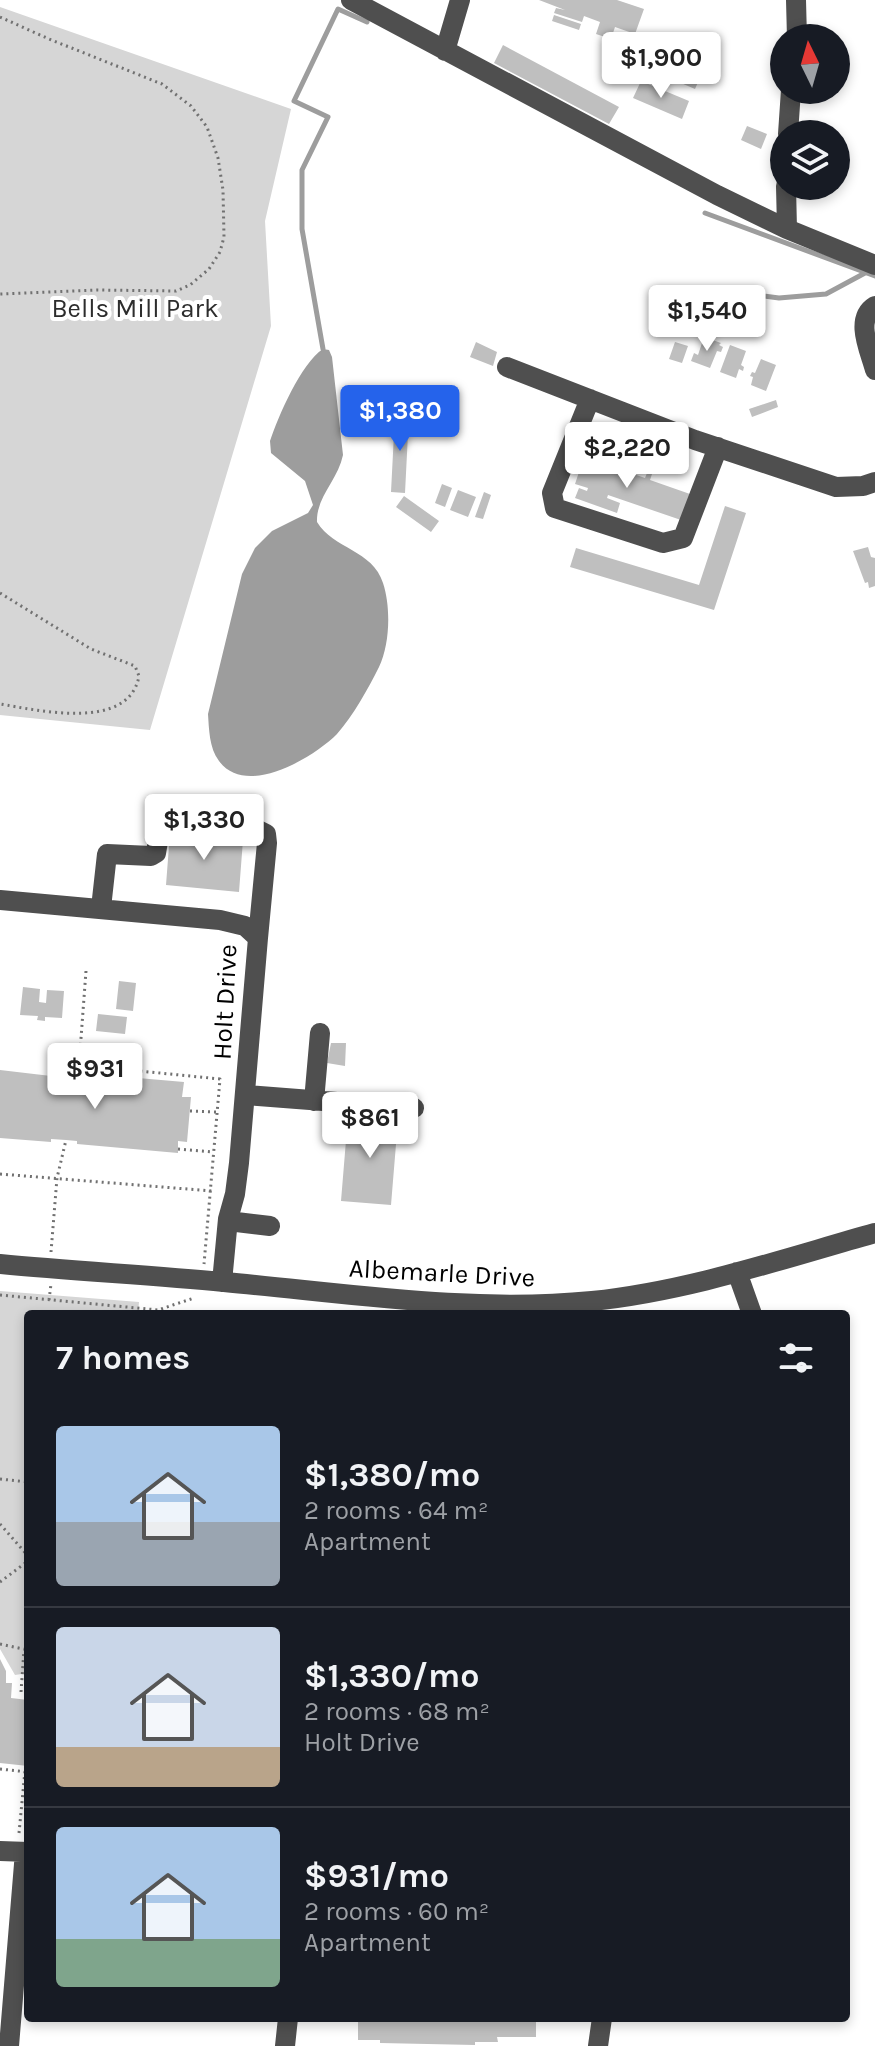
<!DOCTYPE html>
<meta charset="utf-8">
<style>
:root{--surface:#171b24;--page:#242831;--text:#f1f3f6;--muted:#9ea1a6;--line:#363941;--accent:#2563eb}
body{margin:0;font-family:Karla,sans-serif;background:var(--page);color:var(--text);height:100vh;display:flex;flex-direction:column;font-size:30px;white-space:nowrap}
*{box-sizing:border-box;margin:0}
p{font-size:26px;color:var(--muted)}
.icon{flex:none;width:44px;height:44px;fill:none;stroke:currentColor;stroke-width:2;stroke-linecap:round;stroke-linejoin:round}
.map{position:relative;flex:1;overflow:hidden}
.drawer{position:absolute;left:24px;top:1310px;width:826px;height:712px;display:flex;flex-direction:column;background:var(--surface);border-radius:8px;box-shadow:0 4px 12px #0003}
.drawer>*{flex:none}
.needle{width:52px;rotate:355deg}
.buttons{position:absolute;left:770px;top:24px;display:grid;gap:16px}
.buttons a{display:grid;place-items:center;width:80px;height:80px;border-radius:50%;background:var(--surface);box-shadow:0 4px 12px #0003;font-size:40px}
.price{position:absolute;translate:-50% -68px;padding:0 18px;border-radius:8px;background:#fff;color:#222;font-size:26px;line-height:52px;filter:drop-shadow(0 2px 4px #0008)}
.price::after{content:'';position:absolute;left:50%;top:48px;width:24px;height:18px;margin-left:-12px;background:inherit;clip-path:polygon(0 0,100% 0,50% 100%)}
.price.selected{background:var(--accent);color:#fff}
ul{padding:0;list-style:none}
li{display:flex;align-items:center;gap:24px;height:200px;padding:0 32px}
li+li{border-top:2px solid var(--line)}
li span{display:grid;place-items:center;flex:none;width:224px;height:160px;border-radius:8px;color:#555}
li>.icon{margin-inline-start:auto}
span .icon{width:96px;height:96px;fill:#fffc;stroke-width:1}
li b{font-size:34px}
h2{display:flex;justify-content:space-between;align-items:center;height:96px;padding:0 32px;font-size:34px}
.map>svg:first-child{display:block}
</style>
<div class="map">
<svg width="875" height="2046" viewBox="0 0 875 2046">
<rect width="100%" height="100%" fill="#fff"/>
<path fill="#d6d6d6" d="M 0,7 L 291,109 L 265,221 L 271,326 L 150,730 L 0,715 Z
M 0,1291 L 139,1302 L 138,1314 L 28,1314 L 28,1673 L 15,1675 L 0,1649 Z"/>
<path fill="#9d9d9d" d="M 323,349 L 329,350 L 332,357 L 343,455 C 338,480 316,497 317,522 C 333,549 373,550 383,583 C 391,607 390,644 379,667 C 368,689 353,716 337,734 C 313,758 246,798 219,761 C 209,748 209,728 208,714 L 242,574 L 255,548 L 272,531 L 308,513 L 313,505 L 305,481 L 271,453 L 270,441 C 278,417 301,363 323,349 Z"/>
<g fill="none" stroke-linecap="round" stroke-linejoin="round">
<path stroke="#9d9d9d" stroke-width="5" d="M 705,213 L 875,276
M 721,290 L 779,298 L 826,294 L 865,273
M 323,349 L 302,229 L 302,170 L 328,117 L 294,101 L 338,9 L 367,22"/>
</g>
<path fill="#bfbfbf" d="M 539,0 L 617,0 L 644,9 L 635,34 L 615,27 L 611,39 L 596,34 L 600,22 L 584,16 L 582,22 L 554,13 L 556,8 L 565,10 Z
M 554,15 L 581,24 L 579,30 L 552,21 Z
M 503,45 L 619,107 L 609,124 L 494,63 Z
M 649,48 L 703,71 L 695,89 L 641,66 Z
M 641,81 L 689,101 L 682,119 L 633,98 Z
M 747,126 L 767,134 L 761,149 L 741,140 Z
M 704,337 L 721,343 L 719,345 L 723,347 L 721,352 L 717,351 L 710,368 L 691,361 L 694,353 L 698,355 Z
M 476,342 L 497,352 L 493,366 L 470,357 Z
M 675,342 L 688,346 L 682,363 L 669,359 Z
M 730,345 L 746,351 L 741,365 L 744,367 L 743,371 L 739,369 L 736,378 L 720,372 Z
M 761,359 L 776,365 L 766,391 L 751,385 L 753,377 L 750,376 L 752,372 L 755,373 Z
M 776,400 L 778,407 L 752,417 L 749,409 Z
M 395,414 L 409,414 L 405,493 L 391,492 Z
M 584,457 L 645,478 L 647,473 L 652,474 L 650,480 L 690,494 L 681,520 L 608,495 L 607,498 L 620,503 L 617,513 L 575,498 L 579,488 L 587,491 L 588,488 L 575,484 Z
M 442,484 L 452,488 L 445,507 L 435,503 Z
M 458,490 L 476,497 L 468,517 L 450,510 Z
M 484,492 L 491,495 L 483,519 L 475,517 Z
M 404,496 L 439,521 L 431,532 L 396,507 Z
M 725,506 L 746,513 L 714,610 L 570,567 L 576,548 L 699,585 Z
M 868,547 L 871,557 L 875,558 L 875,586 L 869,588 L 868,582 L 865,583 L 853,551 Z
M 170,833 L 243,840 L 239,892 L 166,885 Z
M 119,981 L 136,983 L 133,1011 L 116,1009 Z
M 23,987 L 40,989 L 39,1002 L 46,1003 L 47,990 L 64,991 L 62,1018 L 45,1017 L 45,1021 L 37,1020 L 38,1016 L 20,1015 Z
M 98,1014 L 127,1017 L 125,1034 L 96,1031 Z
M 331,1043 L 346,1043 L 345,1066 L 327,1063 Z
M 0,1070 L 68,1078 L 69,1072 L 184,1082 L 182,1097 L 191,1097 L 187,1142 L 178,1141 L 178,1153 L 77,1144 L 77,1141 L 66,1140 L 51,1139 L 51,1142 L 0,1138 Z
M 348,1116 L 398,1120 L 391,1205 L 341,1201 Z
M 0,1659 L 6,1671 L 6,1683 L 12,1683 L 11,1698 L 28,1700 L 28,1766 L 0,1763 Z
M 358,2018 L 536,2018 L 536,2037 L 497,2037 L 498,2042 L 475,2042 L 475,2045 L 380,2043 L 380,2040 L 358,2040 Z"/>
<g fill="none" stroke-linecap="round" stroke-linejoin="round">
<path stroke="#717171" stroke-width="3" stroke-dasharray="2 4" stroke-linecap="butt" d="M 0,17 L 49,39 L 162,84 L 191,106 L 207,127 L 218,158 L 223,190 L 224,237 L 220,252 L 209,269 L 190,285 L 176,291 L 97,290 L 0,294
M 0,593 L 91,649 L 135,666 L 139,676 C 129,732 37,710 0,704
M 86,971 L 79,1065 L 220,1079 L 204,1264
M 190,1111 L 217,1112
M 178,1149 L 213,1152
M 0,1174 L 212,1191
M 51,1252 L 57,1178 L 66,1140
M 0,1295 L 158,1310 L 194,1298
M 49,1300 L 51,1284
M 0,1479 L 28,1482
M 0,1524 L 28,1556
M 0,1582 L 28,1561
M 0,1644 L 28,1650
M 21,1692 L 24,1650
M 0,1769 L 28,1772
M 19,1833 L 25,1771"/>
<path stroke="#4f4f4f" stroke-width="20" d="M 351,0 L 717,195 L 787,229 L 875,265
M 796,0 L 797,38
M 445,51 L 460,0
M 788,134 L 791,90
M 786,186 L 787,229
M 875,306 C 854,319 870,351 875,370
M 507,367 L 695,440 L 836,487 L 863,486 L 875,482
M 590,399 L 552,493 L 555,508 L 663,543 L 683,538 L 718,447
M 0,900 L 220,920 L 245,926 L 258,938 L 239,1163 L 235,1194 L 228,1219 L 222,1282
M 101,908 L 107,854 L 151,856 L 156,853 L 160,829 L 164,822 L 258,830 L 266,834 L 267,843 L 258,938
M 246,1095 L 414,1108
M 314,1101 L 320,1033
M 228,1221 L 270,1226
M 0,1264 C 74,1271 149,1275 224,1282 C 346,1293 469,1313 592,1301 C 689,1291 782,1259 875,1233
M 737,1272 L 752,1314
M 0,1851 L 28,1852
M 9,2046 L 25,1852
M 285,2046 L 288,2018
M 598,2046 L 602,2018"/>
</g>
<g text-anchor="middle" dominant-baseline="central" stroke-width="8" stroke-linejoin="round" paint-order="stroke">
<g font-size="26" fill="#2d2d2d" stroke="#fff">
<text x="135" y="308">Bells Mill Park</text>
</g>
<g font-size="26" fill="#000" stroke="#fff">
<text transform="translate(225 1002) rotate(-87)">Holt Drive</text>
<text transform="translate(442 1273) rotate(3)">Albemarle Drive</text>
</g>
</g>
</svg>
<div class="buttons">
<a><svg class="needle" viewBox="-14 -14 28 28"><path d="M0-13l5 13h-10z" fill="#e53935"/><path d="M0 13l5-13h-10z" fill="#9ea1a6"/></svg></a>
<a><svg class="icon" aria-label="layers" viewBox="0 0 24 24"><path d="M12 4l9 5-9 5-9-5zM3 14l9 5 9-5"/></svg></a>
</div>
<b class="price" style="left:661px;top:100px">$1,900</b>
<b class="price" style="left:707px;top:353px">$1,540</b>
<b class="price selected" style="left:400px;top:453px">$1,380</b>
<b class="price" style="left:627px;top:490px">$2,220</b>
<b class="price" style="left:204px;top:862px">$1,330</b>
<b class="price" style="left:95px;top:1111px">$931</b>
<b class="price" style="left:370px;top:1160px">$861</b>
<section class="drawer">
<h2>7 homes<svg class="icon" aria-label="filters" viewBox="0 0 24 24"><path d="M4 7h16M4 17h16"/><circle cx="9" cy="7" r="2"/><circle cx="15" cy="17" r="2"/></svg></h2>
<ul>
<li><span style="background:linear-gradient(#a9c7e8 60%,#9aa5b1 0)"><svg class="icon" aria-label="home" viewBox="0 0 24 24"><path d="M3 11l9-7 9 7M6 9v11h12V9"/></svg></span><div><b>$1,380/mo</b><p>2 rooms · 64 m²</p><p>Apartment</p></div></li>
<li><span style="background:linear-gradient(#c9d6e8 75%,#b9a48a 0)"><svg class="icon" aria-label="home" viewBox="0 0 24 24"><path d="M3 11l9-7 9 7M6 9v11h12V9"/></svg></span><div><b>$1,330/mo</b><p>2 rooms · 68 m²</p><p>Holt Drive</p></div></li>
<li><span style="background:linear-gradient(#a9c7e8 70%,#7fa58c 0)"><svg class="icon" aria-label="home" viewBox="0 0 24 24"><path d="M3 11l9-7 9 7M6 9v11h12V9"/></svg></span><div><b>$931/mo</b><p>2 rooms · 60 m²</p><p>Apartment</p></div></li>
</ul>
</section>
</div>
